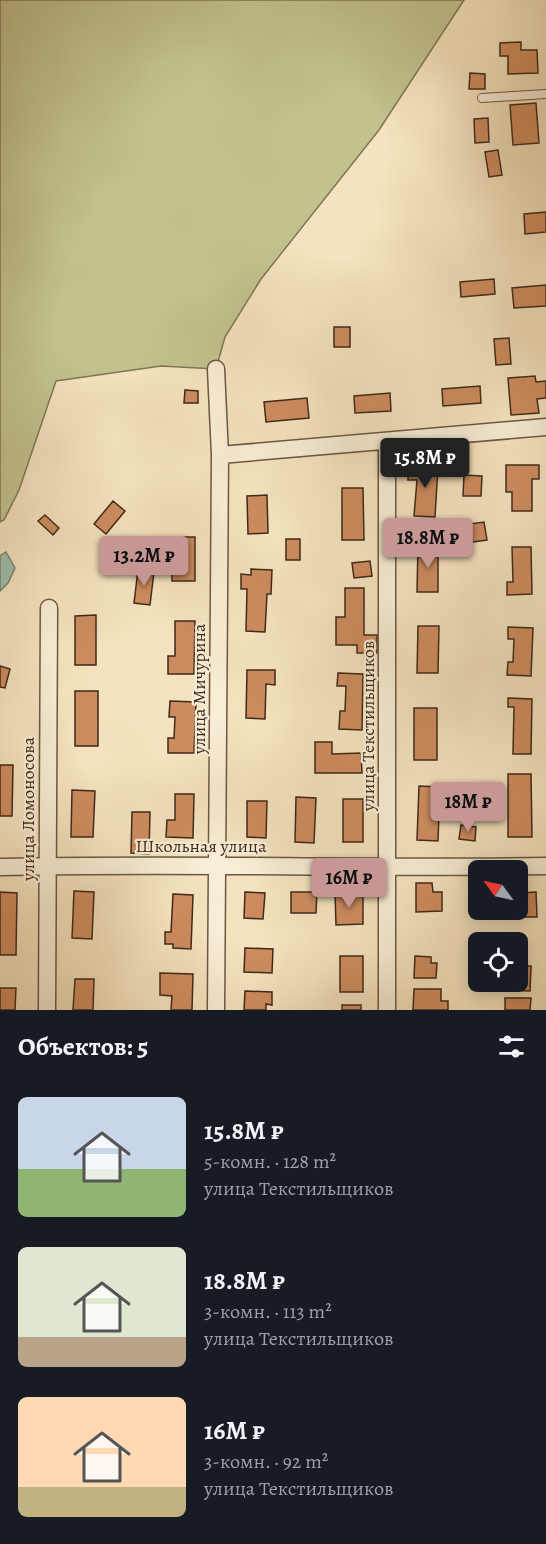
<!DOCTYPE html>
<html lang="ru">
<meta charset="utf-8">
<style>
:root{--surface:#171b24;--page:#242831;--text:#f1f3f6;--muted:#9ea1a6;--accent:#c59692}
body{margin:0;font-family:Alegreya,serif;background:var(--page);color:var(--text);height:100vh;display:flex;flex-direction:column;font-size:22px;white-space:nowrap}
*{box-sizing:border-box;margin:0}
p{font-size:20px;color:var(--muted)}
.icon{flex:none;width:33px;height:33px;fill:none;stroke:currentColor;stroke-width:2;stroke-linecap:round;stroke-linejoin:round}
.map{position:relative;height:1010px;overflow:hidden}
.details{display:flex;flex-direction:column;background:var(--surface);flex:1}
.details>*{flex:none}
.needle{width:39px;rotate:303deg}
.fabs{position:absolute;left:468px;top:860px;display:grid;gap:12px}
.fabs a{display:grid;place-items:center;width:60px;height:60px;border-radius:9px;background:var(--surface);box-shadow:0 3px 15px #0003;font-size:30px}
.price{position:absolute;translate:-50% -51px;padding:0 14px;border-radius:6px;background:var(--accent);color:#111;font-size:20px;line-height:39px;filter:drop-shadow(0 2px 3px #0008)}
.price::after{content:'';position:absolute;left:50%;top:36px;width:18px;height:14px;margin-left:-9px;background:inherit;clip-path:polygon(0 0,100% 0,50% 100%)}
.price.on{background:#222;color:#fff}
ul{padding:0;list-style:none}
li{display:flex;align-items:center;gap:18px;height:150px;padding:0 18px}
li span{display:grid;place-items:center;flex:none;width:168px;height:120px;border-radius:9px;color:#555}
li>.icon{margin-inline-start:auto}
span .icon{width:72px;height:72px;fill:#fffc;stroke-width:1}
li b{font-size:26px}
h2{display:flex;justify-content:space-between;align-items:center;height:72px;padding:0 18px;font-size:26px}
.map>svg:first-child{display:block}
</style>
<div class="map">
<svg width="546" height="1010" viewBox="0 0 546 1010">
<rect width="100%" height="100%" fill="#f4e3be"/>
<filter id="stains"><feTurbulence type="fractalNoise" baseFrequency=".00333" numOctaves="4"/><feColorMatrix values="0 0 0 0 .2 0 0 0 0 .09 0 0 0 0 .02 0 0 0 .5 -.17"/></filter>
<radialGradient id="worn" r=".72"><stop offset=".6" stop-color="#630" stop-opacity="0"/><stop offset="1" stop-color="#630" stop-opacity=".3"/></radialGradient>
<path fill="#c1c28e" stroke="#807654" stroke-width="1.5" d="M 0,0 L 464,0 L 379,130 L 261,279 L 225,337 L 216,369 L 161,366 L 56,381 L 19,490 L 4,520 L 0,522 Z"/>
<path fill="#9cbfad" stroke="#778372" stroke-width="1.5" d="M 6,552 L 15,568 L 8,583 L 0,591 L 0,556 Z"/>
<path fill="#cd8c5f" stroke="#3f291a" stroke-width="1.5" d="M 521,42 L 521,50 L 537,50 L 538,73 L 508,74 L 508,56 L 500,56 L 500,43 Z
M 470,73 L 485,74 L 485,89 L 469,89 Z
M 536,103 L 539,143 L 513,145 L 510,105 Z
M 488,118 L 489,142 L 475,143 L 474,119 Z
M 498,150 L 502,175 L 489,177 L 485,152 Z
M 546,212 L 546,232 L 525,234 L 524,214 Z
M 494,279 L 495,294 L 461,297 L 460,282 Z
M 546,285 L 546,306 L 514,308 L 512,288 Z
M 334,327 L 350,327 L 350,347 L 334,347 Z
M 509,338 L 511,364 L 496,365 L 494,339 Z
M 535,376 L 536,382 L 546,381 L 546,398 L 537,399 L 539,413 L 511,415 L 508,378 Z
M 480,386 L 481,403 L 443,406 L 442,389 Z
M 185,390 L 198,391 L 198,403 L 184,403 Z
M 390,393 L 391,411 L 355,413 L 354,396 Z
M 307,398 L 309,418 L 266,422 L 264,402 Z
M 408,465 L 438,467 L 435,517 L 414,516 L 417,480 L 408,480 Z
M 506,465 L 539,465 L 539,479 L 532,479 L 532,511 L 512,511 L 512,492 L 506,492 Z
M 464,475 L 482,476 L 481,496 L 463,496 Z
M 342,488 L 363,488 L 364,540 L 342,540 Z
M 267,495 L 268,533 L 248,534 L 247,496 Z
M 113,501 L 125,511 L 106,534 L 94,524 Z
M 45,515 L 59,528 L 53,535 L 38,521 Z
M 484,522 L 487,540 L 466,543 L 463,525 Z
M 176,537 L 195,537 L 195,581 L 172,581 L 172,571 L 177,571 Z
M 286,539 L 300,539 L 300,560 L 286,560 Z
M 418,546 L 438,547 L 438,592 L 417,592 Z
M 512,547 L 531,547 L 532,594 L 507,595 L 507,582 L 513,582 Z
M 370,561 L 372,576 L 354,578 L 352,563 Z
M 251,569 L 272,570 L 271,594 L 267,594 L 265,632 L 246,631 L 247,589 L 241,589 L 241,574 L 251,575 Z
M 138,570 L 154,572 L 150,605 L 134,603 Z
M 345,588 L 364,588 L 364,635 L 377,635 L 377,653 L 357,653 L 357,645 L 336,645 L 336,617 L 345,617 Z
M 96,615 L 96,665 L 75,665 L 75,616 Z
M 175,621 L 195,621 L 194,674 L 168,674 L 168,656 L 175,656 Z
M 418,626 L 439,626 L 438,673 L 417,673 Z
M 508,627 L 533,628 L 531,676 L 507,675 L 508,662 L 513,662 L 514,639 L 508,639 Z
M 0,666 L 10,669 L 5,688 L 0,687 Z
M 247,670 L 275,670 L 275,685 L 266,684 L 265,719 L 246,718 Z
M 338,673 L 363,674 L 362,730 L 339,729 L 340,711 L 345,711 L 346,686 L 337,686 Z
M 75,691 L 98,691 L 98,746 L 75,746 Z
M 508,698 L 532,699 L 531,754 L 513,754 L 514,707 L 508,707 Z
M 170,701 L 196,702 L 194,753 L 168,753 L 168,738 L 174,738 L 175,717 L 169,717 Z
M 414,708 L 437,708 L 437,760 L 414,760 Z
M 315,742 L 332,742 L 332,754 L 361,753 L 362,773 L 315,773 Z
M 0,765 L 13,765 L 12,816 L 0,816 Z
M 508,774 L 531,774 L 532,837 L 508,837 Z
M 419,786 L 440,787 L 438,841 L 417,840 Z
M 72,790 L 95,791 L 93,837 L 71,837 Z
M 175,794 L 194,794 L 193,838 L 166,837 L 167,820 L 175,820 Z
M 296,797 L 316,798 L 314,843 L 295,842 Z
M 343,799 L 363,799 L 363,842 L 343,842 Z
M 247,801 L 267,801 L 266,838 L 247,837 Z
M 132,812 L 150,812 L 149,854 L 131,853 Z
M 461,825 L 476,827 L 475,841 L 459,839 Z
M 416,883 L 432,883 L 433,892 L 442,892 L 442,911 L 416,912 Z
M 74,891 L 94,892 L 92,939 L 72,938 Z
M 0,892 L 17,893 L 16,955 L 0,955 Z
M 245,892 L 265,893 L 263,919 L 244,918 Z
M 291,892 L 317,892 L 316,913 L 291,913 Z
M 536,892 L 537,917 L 513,917 L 513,909 L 518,909 L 518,893 Z
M 335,893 L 363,893 L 363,924 L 336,925 Z
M 173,894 L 193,895 L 191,949 L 173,948 L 173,944 L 165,944 L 165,932 L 171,932 Z
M 245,948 L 273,949 L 272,973 L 244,972 Z
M 340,956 L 363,956 L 363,992 L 340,992 Z
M 415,956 L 431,957 L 431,963 L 437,963 L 436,978 L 414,978 Z
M 518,966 L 531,966 L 530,991 L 504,990 L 504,982 L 518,981 Z
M 160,973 L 193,974 L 192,1010 L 171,1010 L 172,996 L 160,995 Z
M 75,979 L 94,979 L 93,1010 L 73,1010 Z
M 0,988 L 16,988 L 15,1010 L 0,1010 Z
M 414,989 L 441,989 L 441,1001 L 448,1001 L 448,1010 L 413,1010 Z
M 245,991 L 272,992 L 272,1005 L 266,1004 L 266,1010 L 244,1010 Z
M 505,998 L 531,998 L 530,1010 L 505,1010 Z
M 342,1005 L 361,1005 L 361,1010 L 342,1010 Z"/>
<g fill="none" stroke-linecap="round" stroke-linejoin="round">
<g stroke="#6c5843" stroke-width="10">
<path id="service" d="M 482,98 L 546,94"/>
</g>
<g stroke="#6c5843" stroke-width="19">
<path id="minor" d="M 216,369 L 220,455 L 216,1010
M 387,442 L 387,1010
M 220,455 L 546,427
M 0,867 C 182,863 364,869 546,866
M 47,1010 L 49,608"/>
</g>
<use href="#service" stroke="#f8edd5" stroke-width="8"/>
<use href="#minor" stroke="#f8edd5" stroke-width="16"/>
</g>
<g text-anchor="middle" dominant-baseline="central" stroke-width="4.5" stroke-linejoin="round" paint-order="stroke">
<g font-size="18" fill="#3f291a" stroke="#f8edd5">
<text transform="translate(199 689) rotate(-90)">улица Мичурина</text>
<text transform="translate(368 726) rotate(-90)">улица Текстильщиков</text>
<text transform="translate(28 809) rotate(-90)">улица Ломоносова</text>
<text x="201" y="846">Школьная улица</text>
</g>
</g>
<rect width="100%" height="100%" filter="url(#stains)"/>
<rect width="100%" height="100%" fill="url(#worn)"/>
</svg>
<div class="fabs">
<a><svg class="needle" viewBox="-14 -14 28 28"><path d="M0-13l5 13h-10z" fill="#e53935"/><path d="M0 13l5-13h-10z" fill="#9ea1a6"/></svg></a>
<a><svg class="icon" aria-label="locate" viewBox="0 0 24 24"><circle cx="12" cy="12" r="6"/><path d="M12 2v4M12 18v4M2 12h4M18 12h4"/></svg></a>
</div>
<b class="price on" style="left:425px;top:489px">15.8M ₽</b>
<b class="price" style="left:428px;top:569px">18.8M ₽</b>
<b class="price" style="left:144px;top:587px">13.2M ₽</b>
<b class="price" style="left:468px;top:833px">18M ₽</b>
<b class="price" style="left:349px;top:909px">16M ₽</b>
</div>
<section class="details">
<h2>Объектов: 5<svg class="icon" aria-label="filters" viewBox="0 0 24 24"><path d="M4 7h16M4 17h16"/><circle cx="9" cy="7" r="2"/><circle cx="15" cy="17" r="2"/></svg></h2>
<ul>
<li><span style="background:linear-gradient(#c9d6e8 60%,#8fb573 0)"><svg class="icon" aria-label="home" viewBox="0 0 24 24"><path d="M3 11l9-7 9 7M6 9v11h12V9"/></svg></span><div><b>15.8M ₽</b><p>5-комн. · 128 m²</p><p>улица Текстильщиков</p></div></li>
<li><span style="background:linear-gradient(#dfe7d0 75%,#b9a48a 0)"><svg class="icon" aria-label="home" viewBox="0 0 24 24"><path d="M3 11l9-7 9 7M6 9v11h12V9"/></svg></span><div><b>18.8M ₽</b><p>3-комн. · 113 m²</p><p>улица Текстильщиков</p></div></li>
<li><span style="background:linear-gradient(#ffd9b3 75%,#c2b280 0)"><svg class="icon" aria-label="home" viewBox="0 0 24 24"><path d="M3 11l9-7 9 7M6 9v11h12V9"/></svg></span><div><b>16M ₽</b><p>3-комн. · 92 m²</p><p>улица Текстильщиков</p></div></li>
</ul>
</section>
